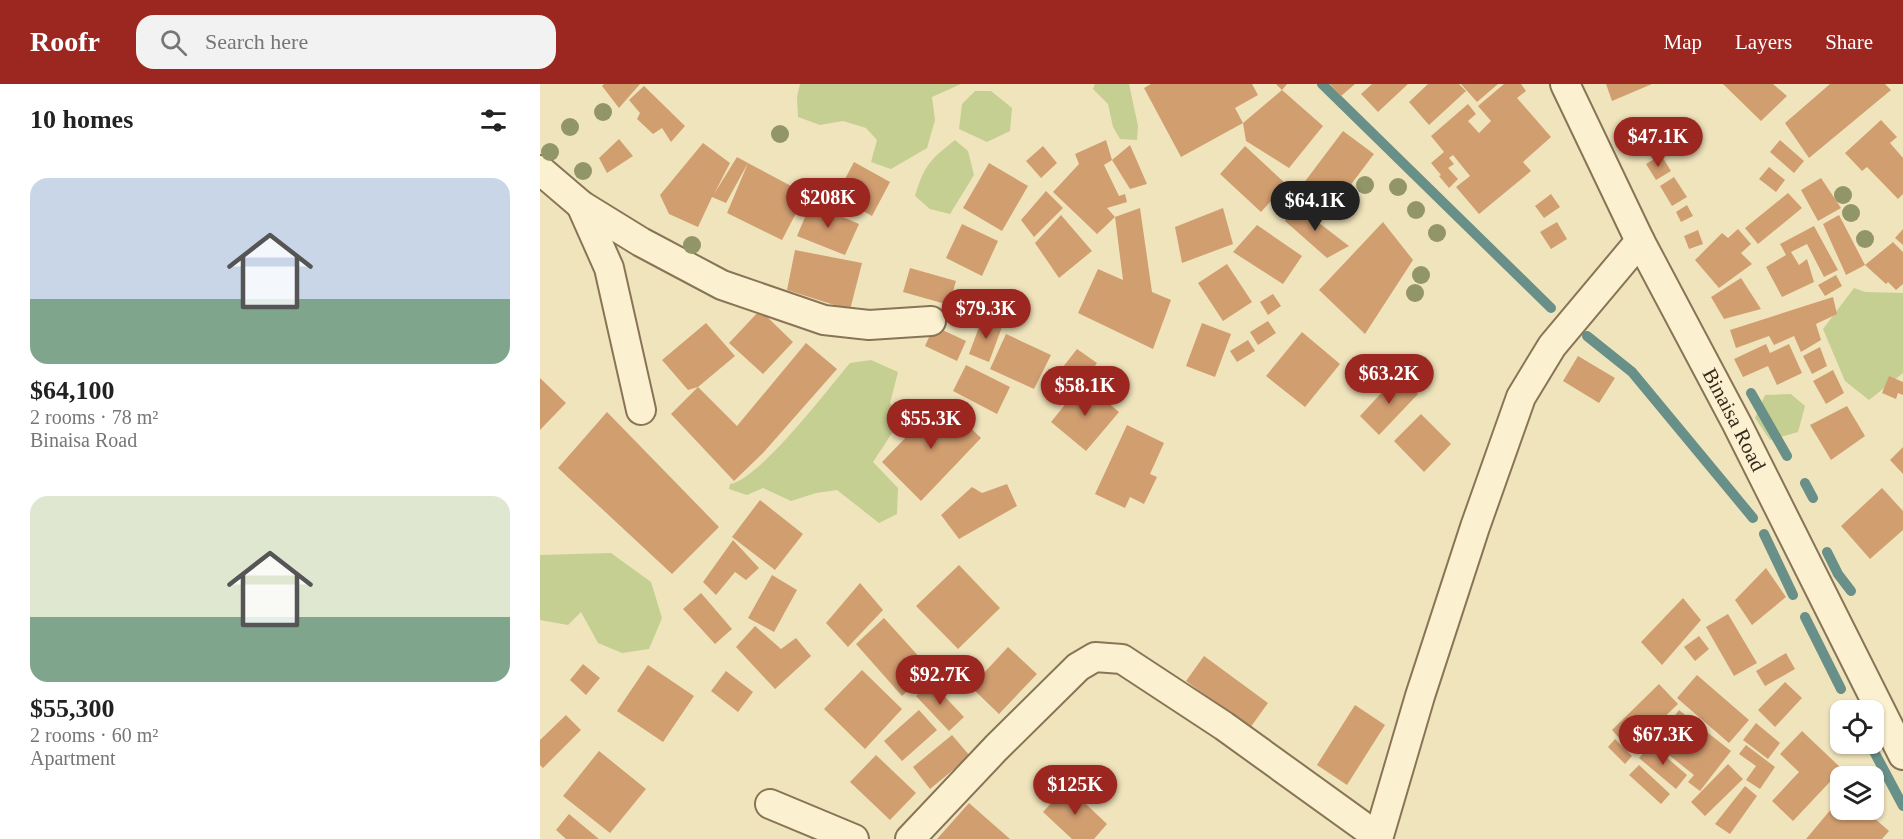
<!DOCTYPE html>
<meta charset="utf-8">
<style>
:root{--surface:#fff;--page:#f2f2f2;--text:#222;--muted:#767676;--accent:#9c2721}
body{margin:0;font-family:Georgia,serif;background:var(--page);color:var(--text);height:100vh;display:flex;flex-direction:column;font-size:22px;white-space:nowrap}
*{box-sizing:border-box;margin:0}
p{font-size:20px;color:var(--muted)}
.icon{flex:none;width:33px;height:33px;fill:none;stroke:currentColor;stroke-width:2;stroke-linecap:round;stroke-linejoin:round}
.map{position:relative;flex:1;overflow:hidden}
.details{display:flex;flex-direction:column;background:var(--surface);width:540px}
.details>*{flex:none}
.buttons{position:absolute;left:1290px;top:616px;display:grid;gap:12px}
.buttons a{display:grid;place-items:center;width:54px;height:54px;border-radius:12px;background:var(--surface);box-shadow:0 2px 4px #0004;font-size:30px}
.price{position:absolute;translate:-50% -51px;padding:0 14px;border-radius:21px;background:var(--accent);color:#fff;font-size:20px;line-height:39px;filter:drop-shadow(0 2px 3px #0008)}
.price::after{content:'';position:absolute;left:50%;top:36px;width:18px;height:14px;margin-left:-9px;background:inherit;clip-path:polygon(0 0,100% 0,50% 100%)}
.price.on{background:#222;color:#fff}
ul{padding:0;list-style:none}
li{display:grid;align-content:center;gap:12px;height:318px;padding:0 30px}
li span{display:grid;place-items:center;height:186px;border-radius:18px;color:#555}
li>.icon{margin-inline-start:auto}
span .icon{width:108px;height:108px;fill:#fffc;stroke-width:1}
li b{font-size:26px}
h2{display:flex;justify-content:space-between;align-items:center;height:72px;padding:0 30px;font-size:26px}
header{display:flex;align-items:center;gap:36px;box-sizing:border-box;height:84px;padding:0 30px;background:var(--accent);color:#fff}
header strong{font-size:28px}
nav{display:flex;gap:33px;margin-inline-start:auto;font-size:21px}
.search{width:420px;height:54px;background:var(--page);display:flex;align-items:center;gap:15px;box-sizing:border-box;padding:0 21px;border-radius:18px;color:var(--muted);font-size:22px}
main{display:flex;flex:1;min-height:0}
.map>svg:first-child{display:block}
</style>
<header>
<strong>Roofr</strong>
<div class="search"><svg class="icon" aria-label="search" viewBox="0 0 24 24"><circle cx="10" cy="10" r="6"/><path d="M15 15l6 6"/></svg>Search here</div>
<nav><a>Map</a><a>Layers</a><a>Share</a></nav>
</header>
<main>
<section class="details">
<h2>10 homes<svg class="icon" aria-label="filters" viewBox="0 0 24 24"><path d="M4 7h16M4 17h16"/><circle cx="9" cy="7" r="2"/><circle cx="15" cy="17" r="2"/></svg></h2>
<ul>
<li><span style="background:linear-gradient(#c9d6e8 65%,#7fa58c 0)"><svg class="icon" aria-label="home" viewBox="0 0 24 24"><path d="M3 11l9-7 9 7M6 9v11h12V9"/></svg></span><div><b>$64,100</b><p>2 rooms · 78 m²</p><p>Binaisa Road</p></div></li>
<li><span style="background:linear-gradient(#dfe7d0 65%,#7fa58c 0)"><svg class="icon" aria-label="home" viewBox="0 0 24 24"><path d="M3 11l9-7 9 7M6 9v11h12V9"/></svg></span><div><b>$55,300</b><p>2 rooms · 60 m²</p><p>Apartment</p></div></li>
</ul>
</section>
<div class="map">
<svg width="1363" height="755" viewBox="0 0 1363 755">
<rect width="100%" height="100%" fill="#f0e4bd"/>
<path fill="#c4cf91" d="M 260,0 L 421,0 L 392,13 L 395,36 L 387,64 L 351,85 L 331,78 L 337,56 L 326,44 L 303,37 L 280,41 L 258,33 L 257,13 Z
M 555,0 L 589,0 L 598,42 L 597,56 L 580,55 L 573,43 L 568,20 L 553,5 Z
M 435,7 L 451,7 L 472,24 L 470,47 L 447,58 L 419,45 L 422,20 Z
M 415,56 L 428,67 L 434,91 L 410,130 L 390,125 L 375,112 C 385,80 389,77 415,56 Z
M 1314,204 L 1325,208 L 1363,209 L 1363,289 L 1329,316 L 1305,297 L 1283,245 Z
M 331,276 L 358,288 L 350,319 L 360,337 L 333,378 L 358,404 L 357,430 L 339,439 L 297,406 L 276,409 L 251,417 L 223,404 L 207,411 L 189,405 L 190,400 C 219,396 289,304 310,279 Z
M 1251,310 L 1265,322 L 1258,348 L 1230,356 L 1215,334 L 1225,311 Z
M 71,469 L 111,498 L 122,534 L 109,565 L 82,569 L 58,559 L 41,528 L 28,541 L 0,536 L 0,471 Z"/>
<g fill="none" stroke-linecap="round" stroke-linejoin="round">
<path stroke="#688f88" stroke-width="10" d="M 782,0 L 1011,224
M 1047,252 L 1092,288 L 1213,434
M 1211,309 L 1247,372
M 1265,399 L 1273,414
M 1224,450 L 1253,511
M 1287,468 L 1298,490 L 1311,507
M 1265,533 L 1301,605
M 1312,625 L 1312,627
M 1330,660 L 1363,722"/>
</g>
<path fill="#d19e70" d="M 64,0 L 100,0 L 79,24 L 62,2 Z
M 611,0 L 712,0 L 718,11 L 695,24 L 703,39 L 641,73 L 604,4 Z
M 736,0 L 747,0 L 742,6 L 783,42 L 749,84 L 706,57 L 703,39 L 742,6 Z
M 790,0 L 815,0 L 801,12 Z
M 832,0 L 868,0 L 838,28 L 821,10 Z
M 888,0 L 919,0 L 926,7 L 889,41 L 869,18 Z
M 921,0 L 958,0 L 937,18 Z
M 964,0 L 981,0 L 986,7 L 977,14 L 1011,53 L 983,78 L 991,87 L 939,130 L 916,103 L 930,92 L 913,71 L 909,74 L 914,80 L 908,84 L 918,95 L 909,104 L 899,92 L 901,91 L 891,79 L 904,68 L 891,52 L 928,20 L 936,30 L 928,37 L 939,49 L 951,37 L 938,22 Z
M 1066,0 L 1112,0 L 1072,17 Z
M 1183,0 L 1233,0 L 1247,12 L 1221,37 Z
M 1290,0 L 1345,0 L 1351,6 L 1269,74 L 1245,39 Z
M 104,2 L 145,42 L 131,58 L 122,44 L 113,50 L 97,35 L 100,29 L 89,16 Z
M 1341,36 L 1357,53 L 1350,59 L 1363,74 L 1363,110 L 1358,115 L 1327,83 L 1322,87 L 1305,69 Z
M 1118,39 L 1124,49 L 1108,57 L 1103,47 Z
M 803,47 L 834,70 L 794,123 L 763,100 Z
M 79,55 L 93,72 L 67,89 L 59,74 Z
M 566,56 L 572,76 L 564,81 L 579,112 L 585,110 L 587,118 L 567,124 L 575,133 L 557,150 L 513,108 L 539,80 L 535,70 Z
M 1240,56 L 1264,77 L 1254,89 L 1230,68 Z
M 163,59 L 190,79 L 174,110 L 197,73 L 208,79 L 186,119 L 172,113 L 158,143 L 129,130 L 120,111 Z
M 590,61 L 607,100 L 590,105 L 572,76 Z
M 503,62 L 517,79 L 501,94 L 486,77 Z
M 705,62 L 746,100 L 721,128 L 680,90 Z
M 1121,71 L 1131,87 L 1116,96 L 1106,80 Z
M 314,78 L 350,98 L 332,132 L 296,112 Z
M 208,79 L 266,110 L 242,156 L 187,129 Z
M 449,79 L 488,102 L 462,147 L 423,124 Z
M 1229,83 L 1245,96 L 1236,108 L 1219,95 Z
M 1134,93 L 1147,113 L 1132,122 L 1120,102 Z
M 1281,94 L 1301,124 L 1278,137 L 1261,106 Z
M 506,107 L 523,124 L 494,153 L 481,136 Z
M 1248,109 L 1262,124 L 1218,160 L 1205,144 Z
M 1011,110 L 1020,123 L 1004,134 L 995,122 Z
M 271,119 L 319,140 L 305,171 L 257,152 Z
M 753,119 L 809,162 L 787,174 L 745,137 Z
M 1147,121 L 1153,132 L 1141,138 L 1136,128 Z
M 600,124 L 612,208 L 631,216 L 613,265 L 538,229 L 558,185 L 583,196 L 575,133 Z
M 683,124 L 693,160 L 642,179 L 635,143 Z
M 521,131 L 552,167 L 519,194 L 495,159 Z
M 1299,131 L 1325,181 L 1306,191 L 1283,140 Z
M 843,138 L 873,176 L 825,250 L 779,206 Z
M 1017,138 L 1027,155 L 1011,165 L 1000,148 Z
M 422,140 L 458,157 L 442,192 L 406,174 Z
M 717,141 L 762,172 L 743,200 L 693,168 Z
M 1274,142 L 1298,186 L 1284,193 L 1267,160 L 1251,168 L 1259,181 L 1267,175 L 1274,198 L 1242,213 L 1226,183 L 1246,171 L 1240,160 Z
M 1198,145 L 1211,160 L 1201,169 L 1212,180 L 1179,204 L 1155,176 L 1182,149 L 1188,154 Z
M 1363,145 L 1363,161 L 1355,154 Z
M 1158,146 L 1163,160 L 1149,165 L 1144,152 Z
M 1353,158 L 1363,168 L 1363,200 L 1356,206 L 1348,198 L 1346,200 L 1325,181 Z
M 255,166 L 322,179 L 310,226 L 247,206 Z
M 687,180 L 712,218 L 683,237 L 658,199 Z
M 370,184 L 416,197 L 409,221 L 363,208 Z
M 1296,191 L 1302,202 L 1285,212 L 1278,201 Z
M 1201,194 L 1221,225 L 1184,235 L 1171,213 Z
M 733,210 L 741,222 L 728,231 L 720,218 Z
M 1293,213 L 1297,230 L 1276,240 L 1281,256 L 1261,268 L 1254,252 L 1234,261 L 1229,252 L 1196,264 L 1190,246 Z
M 220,226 L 253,258 L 223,290 L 189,259 Z
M 442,235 L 462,243 L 449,278 L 429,270 Z
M 728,237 L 736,249 L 718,261 L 710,248 Z
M 166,239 L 195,272 L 158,303 L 148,306 L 122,276 Z
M 662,239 L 691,250 L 675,293 L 646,282 Z
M 394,242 L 426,257 L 417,277 L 385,262 Z
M 762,248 L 800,280 L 765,323 L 726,292 Z
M 466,250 L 511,271 L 494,305 L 450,285 Z
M 708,256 L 715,267 L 697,278 L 690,267 Z
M 266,259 L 297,285 L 223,369 L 194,397 L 131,330 L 158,303 L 197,342 Z
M 1226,260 L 1230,269 L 1249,260 L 1262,289 L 1237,301 L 1228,282 L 1203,293 L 1194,275 Z
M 1280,263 L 1287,282 L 1272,290 L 1263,272 Z
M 537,265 L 557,279 L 543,298 L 523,283 Z
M 1038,272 L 1075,294 L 1059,319 L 1023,297 Z
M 426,281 L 470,303 L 457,330 L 413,307 Z
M 1293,286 L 1304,309 L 1286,320 L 1273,297 Z
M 858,291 L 878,310 L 839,351 L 820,332 Z
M 1349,292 L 1363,298 L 1363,311 L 1358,309 L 1356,315 L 1342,309 Z
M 0,294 L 26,319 L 0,346 Z
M 543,298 L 579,328 L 546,367 L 511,338 Z
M 402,316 L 441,354 L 381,417 L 342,378 Z
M 1307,322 L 1325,352 L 1291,376 L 1270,341 Z
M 67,328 L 179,443 L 132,490 L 18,384 Z
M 881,330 L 911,360 L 884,388 L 854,357 Z
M 587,341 L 624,359 L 610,390 L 617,393 L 604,420 L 590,413 L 585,424 L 555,410 Z
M 1363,363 L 1363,390 L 1350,376 Z
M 467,400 L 477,422 L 419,455 L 401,431 L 432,403 L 442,409 Z
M 1342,404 L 1363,427 L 1363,446 L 1330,475 L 1301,442 Z
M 220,416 L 263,450 L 235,486 L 192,453 Z
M 193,456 L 219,484 L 206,496 L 195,488 L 176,511 L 163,498 Z
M 419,481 L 460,524 L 418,565 L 376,522 Z
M 1226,484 L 1246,513 L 1212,541 L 1195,516 Z
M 232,491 L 257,506 L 234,548 L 208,534 Z
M 320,499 L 343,526 L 308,563 L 286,539 Z
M 161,509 L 192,545 L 175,560 L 143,525 Z
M 1143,514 L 1161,536 L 1122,581 L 1101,558 Z
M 1188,530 L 1217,579 L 1194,592 L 1166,543 Z
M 344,534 L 391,586 L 362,612 L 316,560 Z
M 215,542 L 241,565 L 256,554 L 271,572 L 235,605 L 196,563 Z
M 1159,552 L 1169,565 L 1155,577 L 1144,563 Z
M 468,563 L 497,590 L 459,630 L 431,603 Z
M 1246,569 L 1255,585 L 1225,602 L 1216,587 Z
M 664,572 L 728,619 L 710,644 L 646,597 Z
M 43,580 L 60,594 L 46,611 L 30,596 Z
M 108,581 L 154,612 L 123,658 L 77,627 Z
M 322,586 L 362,625 L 325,665 L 284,625 Z
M 186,587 L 213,608 L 198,628 L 171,607 Z
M 1157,591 L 1209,636 L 1189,659 L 1137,614 Z
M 391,598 L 424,633 L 409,647 L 376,612 Z
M 1245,598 L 1262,614 L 1235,643 L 1218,626 Z
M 1119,600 L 1138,620 L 1090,666 L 1072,646 Z
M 815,621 L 845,641 L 807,701 L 777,681 Z
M 379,626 L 397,646 L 362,677 L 344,657 Z
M 1139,626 L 1191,667 L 1160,707 L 1148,698 L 1154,691 L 1114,659 Z
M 26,631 L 41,646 L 3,684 L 0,681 L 0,656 Z
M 1216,639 L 1240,659 L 1228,675 L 1203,656 Z
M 1262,647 L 1302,685 L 1253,737 L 1232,717 L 1259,688 L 1240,670 Z
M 412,651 L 430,672 L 390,705 L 373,683 Z
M 1075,655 L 1092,672 L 1085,680 L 1068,663 Z
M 1111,660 L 1147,691 L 1136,705 L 1099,674 Z
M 1206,661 L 1235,683 L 1220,705 L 1206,696 L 1216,682 L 1199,670 Z
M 59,667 L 106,705 L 70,749 L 23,712 Z
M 336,671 L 376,709 L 350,736 L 310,698 Z
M 1188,680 L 1203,695 L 1165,732 L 1151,718 Z
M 1099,681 L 1130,710 L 1121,720 L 1089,691 Z
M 527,702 L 567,740 L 554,755 L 532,755 L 503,728 Z
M 1205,702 L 1217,712 L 1190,750 L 1175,740 Z
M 429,719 L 470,755 L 397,755 Z
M 1292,724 L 1300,730 L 1303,726 L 1325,726 L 1349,747 L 1342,755 L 1266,755 Z
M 29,730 L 59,755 L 26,755 L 16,746 Z"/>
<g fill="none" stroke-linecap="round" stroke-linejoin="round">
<g stroke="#897455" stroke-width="32">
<g id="minor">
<path id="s1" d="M 1025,0 L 1100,157 L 1197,340 L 1363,671"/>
<path d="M 0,86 L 41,121 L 101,158 L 182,201 L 284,236 L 329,241 L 391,237"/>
<path d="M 41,121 L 69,184 L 101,326"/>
<path d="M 230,720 L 314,755"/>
<path d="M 370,755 L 456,664 L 538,583 L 555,573 L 582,575 L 684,642 L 838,753"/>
<path d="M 838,755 L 880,612 L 935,443 L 981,313 L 1012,262 L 1100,157"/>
</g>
</g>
<use href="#minor" stroke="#fbf1d1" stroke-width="28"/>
</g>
<g fill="#929567">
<circle cx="63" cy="28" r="9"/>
<circle cx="30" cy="43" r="9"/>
<circle cx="240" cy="50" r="9"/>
<circle cx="10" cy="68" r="9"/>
<circle cx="43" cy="87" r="9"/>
<circle cx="825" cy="101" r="9"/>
<circle cx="858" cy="103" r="9"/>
<circle cx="1303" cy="111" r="9"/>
<circle cx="876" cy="126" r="9"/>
<circle cx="1311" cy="129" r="9"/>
<circle cx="897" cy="149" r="9"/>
<circle cx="1325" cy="155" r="9"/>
<circle cx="152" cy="161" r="9"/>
<circle cx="881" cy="191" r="9"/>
<circle cx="875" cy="209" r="9"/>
</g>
<g text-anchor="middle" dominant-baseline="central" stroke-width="4.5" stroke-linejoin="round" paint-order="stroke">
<g font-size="21" fill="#382a1b" stroke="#f7eecd">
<text stroke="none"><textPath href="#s1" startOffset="376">Binaisa Road</textPath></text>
</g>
</g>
</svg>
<div class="buttons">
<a><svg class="icon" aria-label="locate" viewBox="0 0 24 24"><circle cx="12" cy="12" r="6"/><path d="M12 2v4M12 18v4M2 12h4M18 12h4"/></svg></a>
<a><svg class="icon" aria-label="layers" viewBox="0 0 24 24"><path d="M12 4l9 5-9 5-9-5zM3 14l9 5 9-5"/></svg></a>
</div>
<b class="price" style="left:1118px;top:84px">$47.1K</b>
<b class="price" style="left:288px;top:145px">$208K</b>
<b class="price on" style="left:775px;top:148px">$64.1K</b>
<b class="price" style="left:446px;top:256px">$79.3K</b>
<b class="price" style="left:849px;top:321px">$63.2K</b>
<b class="price" style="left:545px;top:333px">$58.1K</b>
<b class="price" style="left:391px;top:366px">$55.3K</b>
<b class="price" style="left:400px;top:622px">$92.7K</b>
<b class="price" style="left:1123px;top:682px">$67.3K</b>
<b class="price" style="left:535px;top:732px">$125K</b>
</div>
</main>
